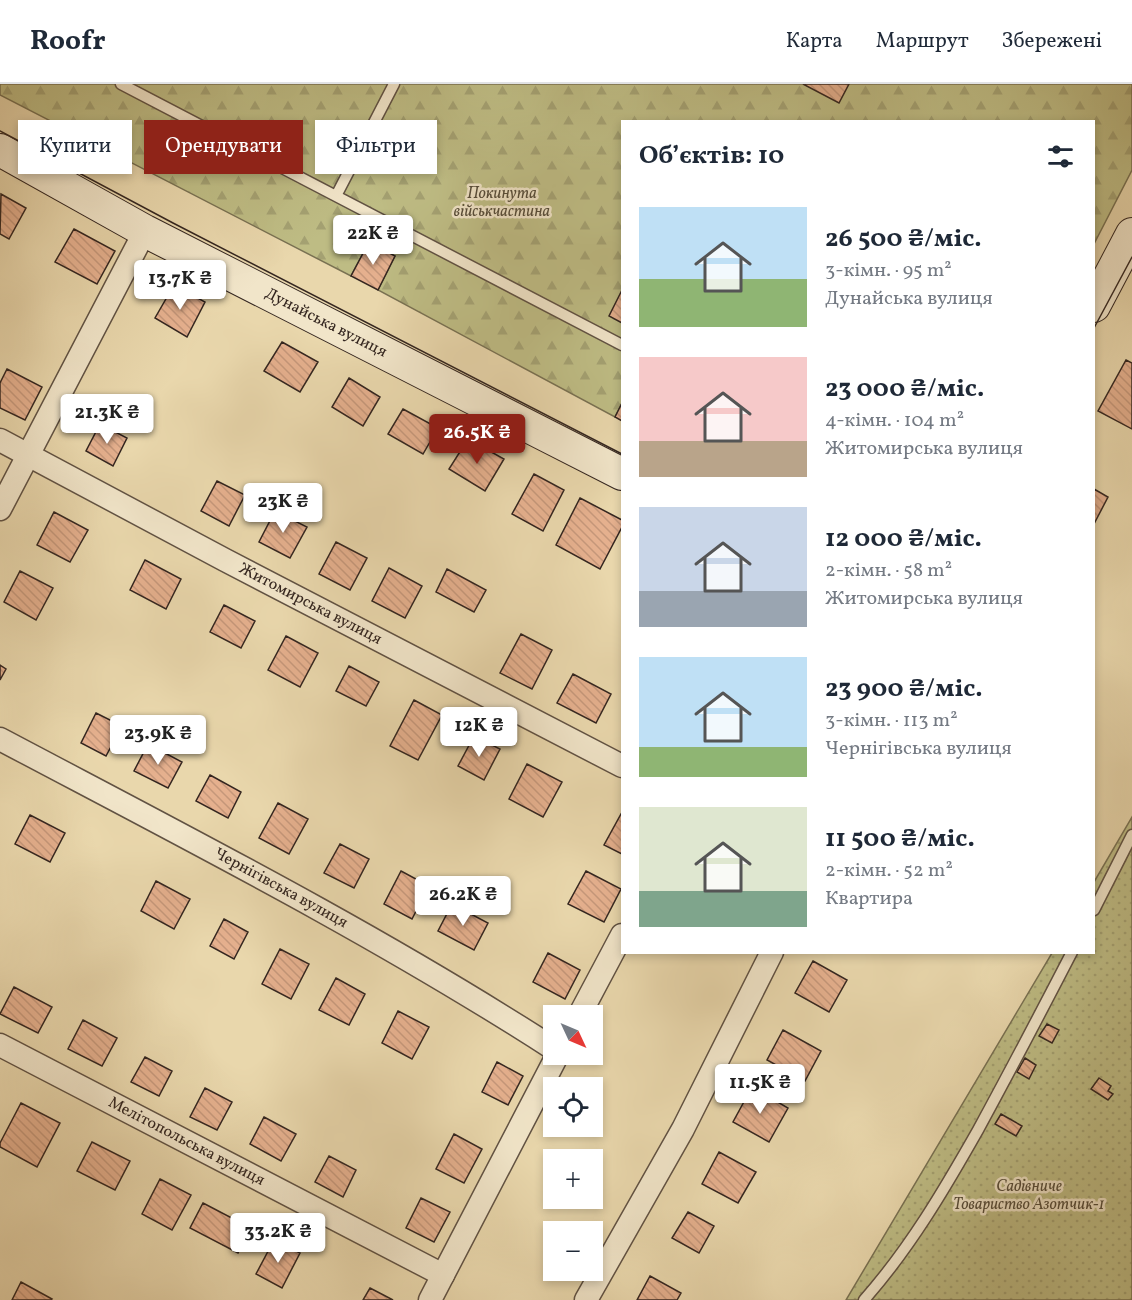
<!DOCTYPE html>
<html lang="uk">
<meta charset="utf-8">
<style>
:root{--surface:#fff;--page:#f6f6f7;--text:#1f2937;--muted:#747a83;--line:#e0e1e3;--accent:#8f2418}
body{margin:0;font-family:Vollkorn,serif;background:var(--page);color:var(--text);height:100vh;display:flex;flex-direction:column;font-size:22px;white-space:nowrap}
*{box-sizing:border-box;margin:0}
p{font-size:20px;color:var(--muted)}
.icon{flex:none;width:33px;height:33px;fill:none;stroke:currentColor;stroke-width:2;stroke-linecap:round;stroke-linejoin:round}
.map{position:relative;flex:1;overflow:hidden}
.panel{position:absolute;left:621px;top:36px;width:474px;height:834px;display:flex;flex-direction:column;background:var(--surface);border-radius:0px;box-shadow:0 3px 9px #0003}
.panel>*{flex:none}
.top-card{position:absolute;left:18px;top:36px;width:513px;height:54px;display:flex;gap:12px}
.needle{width:39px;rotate:134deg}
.controls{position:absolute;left:543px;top:921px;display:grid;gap:12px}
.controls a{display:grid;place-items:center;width:60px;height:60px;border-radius:0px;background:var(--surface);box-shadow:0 3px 9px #0003;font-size:30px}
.price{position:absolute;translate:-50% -51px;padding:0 14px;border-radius:6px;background:#fff;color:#222;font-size:20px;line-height:39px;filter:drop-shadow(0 2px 3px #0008)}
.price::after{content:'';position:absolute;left:50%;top:36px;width:18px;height:14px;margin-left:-9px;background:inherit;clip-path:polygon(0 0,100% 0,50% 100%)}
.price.current{background:var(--accent);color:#fff}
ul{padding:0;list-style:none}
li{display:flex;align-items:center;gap:18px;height:150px;padding:0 18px}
li span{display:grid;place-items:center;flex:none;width:168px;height:120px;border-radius:0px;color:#555}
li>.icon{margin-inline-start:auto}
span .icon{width:72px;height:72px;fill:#fffc;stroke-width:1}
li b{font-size:26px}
h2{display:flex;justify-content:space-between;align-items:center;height:72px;padding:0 18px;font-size:26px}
.chip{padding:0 21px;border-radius:0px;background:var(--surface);box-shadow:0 3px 9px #0003;font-size:21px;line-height:54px}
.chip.current{background:var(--accent);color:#fff}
header{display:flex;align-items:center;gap:36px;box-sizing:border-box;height:84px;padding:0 30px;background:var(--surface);border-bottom:2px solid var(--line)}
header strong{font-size:28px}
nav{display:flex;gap:33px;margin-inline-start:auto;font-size:21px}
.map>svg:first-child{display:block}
</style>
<header>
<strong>Roofr</strong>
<nav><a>Карта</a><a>Маршрут</a><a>Збережені</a></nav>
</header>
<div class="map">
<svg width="1132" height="1216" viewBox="0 0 1132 1216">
<defs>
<pattern id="forest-firs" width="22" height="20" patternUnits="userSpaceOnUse" patternTransform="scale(1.5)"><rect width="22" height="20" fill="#bebc84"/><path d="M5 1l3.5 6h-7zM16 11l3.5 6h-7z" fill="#a4a172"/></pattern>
<pattern id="park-dots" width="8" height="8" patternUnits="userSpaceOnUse" patternTransform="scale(1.5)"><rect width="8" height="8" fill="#bebc84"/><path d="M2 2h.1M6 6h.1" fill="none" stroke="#a4a172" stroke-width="1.8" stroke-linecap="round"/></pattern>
<pattern id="building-back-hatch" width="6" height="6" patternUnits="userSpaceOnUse" patternTransform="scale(1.5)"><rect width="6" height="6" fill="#e5b08e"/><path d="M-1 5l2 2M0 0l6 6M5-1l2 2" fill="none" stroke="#c5977a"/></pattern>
</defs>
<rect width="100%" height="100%" fill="#e9d7ac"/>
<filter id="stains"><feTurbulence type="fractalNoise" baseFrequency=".00333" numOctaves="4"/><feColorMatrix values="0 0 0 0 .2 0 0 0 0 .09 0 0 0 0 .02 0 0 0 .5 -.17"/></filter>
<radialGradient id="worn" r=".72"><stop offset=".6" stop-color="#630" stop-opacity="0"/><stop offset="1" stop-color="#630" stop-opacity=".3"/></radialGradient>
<path fill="url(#forest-firs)" stroke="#797152" stroke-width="1.5" d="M 0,0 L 1132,0 L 1132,86 L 1094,160 L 1094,38 L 622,38 L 622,319 L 615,333 L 378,206 L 395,172 L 369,158 L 351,192 L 0,11 Z"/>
<path fill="url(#park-dots)" stroke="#797152" stroke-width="1.5" d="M 1132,733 L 1132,1216 L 846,1216 L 1052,869 L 1094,868 L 1094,798 Z"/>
<path fill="url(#building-back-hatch)" stroke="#342620" stroke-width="1.5" d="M 803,0 L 849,0 L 839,19 Z
M 1,110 L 26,124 L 9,155 L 0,150 Z
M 74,145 L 115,167 L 97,200 L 55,178 Z
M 369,158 L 395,172 L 378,206 L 351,192 Z
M 174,201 L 205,218 L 187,253 L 155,234 Z
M 622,206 L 622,239 L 609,232 Z
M 282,258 L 318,278 L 300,308 L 264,287 Z
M 1126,276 L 1132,279 L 1132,345 L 1098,327 Z
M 7,285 L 42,303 L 25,336 L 0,324 L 0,299 Z
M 349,294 L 380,313 L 363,342 L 332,323 Z
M 622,319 L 622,337 L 615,333 Z
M 403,325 L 438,344 L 423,370 L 388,350 Z
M 100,340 L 127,354 L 113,382 L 86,367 Z
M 468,355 L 504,375 L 485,407 L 449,385 Z
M 534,390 L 564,406 L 543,447 L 512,430 Z
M 217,397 L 245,411 L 229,442 L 201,427 Z
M 1094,405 L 1108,413 L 1094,440 Z
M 580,414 L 622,436 L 622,443 L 600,485 L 556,461 Z
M 275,427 L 307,443 L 290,474 L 259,458 Z
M 54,428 L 88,446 L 70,478 L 37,461 Z
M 336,458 L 367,474 L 350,506 L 319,490 Z
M 145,476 L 181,495 L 166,525 L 130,506 Z
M 389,484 L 422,502 L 405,534 L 372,517 Z
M 447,485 L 486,506 L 474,528 L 436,508 Z
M 20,487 L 53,504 L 36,536 L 4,518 Z
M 224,521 L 255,537 L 241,564 L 210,548 Z
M 521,550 L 552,566 L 532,605 L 500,589 Z
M 286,552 L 318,569 L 300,603 L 268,586 Z
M 0,581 L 6,585 L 0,596 Z
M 349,582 L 379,598 L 366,622 L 336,607 Z
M 573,590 L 611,610 L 596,639 L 557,619 Z
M 414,616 L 442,631 L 418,676 L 390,662 Z
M 96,629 L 122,642 L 106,672 L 81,659 Z
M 474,652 L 500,665 L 484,696 L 458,682 Z
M 148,660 L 182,678 L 168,704 L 134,687 Z
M 527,680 L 562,698 L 543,733 L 509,715 Z
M 210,691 L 241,708 L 228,734 L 196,717 Z
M 278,719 L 308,735 L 289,770 L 259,754 Z
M 621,730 L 622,731 L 622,770 L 604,761 Z
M 30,731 L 65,749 L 50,778 L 15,760 Z
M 340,760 L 369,775 L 354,804 L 324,789 Z
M 401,787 L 429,802 L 412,835 L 384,820 Z
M 586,787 L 621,805 L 604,838 L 568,820 Z
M 156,797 L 190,815 L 174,845 L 141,827 Z
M 452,820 L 488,839 L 474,866 L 438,847 Z
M 224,835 L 248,848 L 234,875 L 210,862 Z
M 280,865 L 309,880 L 291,915 L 262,900 Z
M 548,869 L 580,886 L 565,915 L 533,898 Z
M 813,877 L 847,896 L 829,928 L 795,909 Z
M 336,894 L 365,910 L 349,941 L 319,926 Z
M 14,903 L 52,923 L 38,949 L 0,930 Z
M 398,927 L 429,943 L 412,975 L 382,959 Z
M 83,936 L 117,954 L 102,982 L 68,965 Z
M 1047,940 L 1059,946 L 1052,959 L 1039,952 Z
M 783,946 L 821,967 L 805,997 L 767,976 Z
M 145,973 L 172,987 L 159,1012 L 131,998 Z
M 1025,974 L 1036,981 L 1029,995 L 1017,988 Z
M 497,978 L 523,992 L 508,1021 L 482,1008 Z
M 1099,994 L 1111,1002 L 1108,1007 L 1113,1010 L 1108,1016 L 1091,1005 Z
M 752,1003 L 788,1024 L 769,1058 L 733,1038 Z
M 205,1004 L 232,1018 L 217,1046 L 190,1033 Z
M 21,1019 L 60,1039 L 37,1083 L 0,1063 L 0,1059 Z
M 1001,1030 L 1022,1042 L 1016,1052 L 995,1040 Z
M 264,1033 L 296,1050 L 281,1077 L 250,1060 Z
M 454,1050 L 482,1065 L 464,1099 L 436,1085 Z
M 92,1058 L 130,1077 L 115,1106 L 77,1087 Z
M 719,1068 L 756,1088 L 738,1119 L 702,1100 Z
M 329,1072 L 356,1086 L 343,1113 L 315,1098 Z
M 160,1095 L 191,1111 L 172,1146 L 142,1130 Z
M 421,1114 L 450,1128 L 434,1158 L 406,1144 Z
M 203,1119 L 251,1144 L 238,1169 L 190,1144 Z
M 688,1128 L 714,1142 L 699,1169 L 672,1154 Z
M 274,1156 L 300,1169 L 282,1204 L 256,1190 Z
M 650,1192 L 681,1209 L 677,1216 L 637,1216 Z
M 21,1198 L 52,1215 L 51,1216 L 12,1216 Z
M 370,1204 L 393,1216 L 363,1216 Z"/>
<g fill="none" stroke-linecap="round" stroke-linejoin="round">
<g stroke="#615243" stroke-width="13">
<path id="lane" d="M 121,0 L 622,261
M 336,112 L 394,0
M 1094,826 L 1132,751
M 864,1216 C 910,1164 944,1106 978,1046 C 1010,987 1041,928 1072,868"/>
</g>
<g stroke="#615243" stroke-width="25">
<g id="street">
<path id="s1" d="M 0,356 L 225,476 L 622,682"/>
<path d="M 0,425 L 145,147"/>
<path id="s2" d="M 0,655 C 187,754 376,850 554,965"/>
<path d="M 579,932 L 622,851"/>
<path id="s3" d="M 0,961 L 443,1191 L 430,1216"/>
<path d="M 443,1191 L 558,970"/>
<path d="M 586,1216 L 683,1045 L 772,868"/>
</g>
</g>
<g stroke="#342620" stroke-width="34">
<g id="secondary">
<path id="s4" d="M 0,66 L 145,147 L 622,390"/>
<path d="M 1094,222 L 1132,150"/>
</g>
</g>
<use href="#lane" stroke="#f1e5c9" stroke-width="10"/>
<use href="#street" stroke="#f1e5c9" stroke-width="22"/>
<use href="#secondary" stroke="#f1e5c9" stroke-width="32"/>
<path stroke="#342620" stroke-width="1.5" d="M 0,47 L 173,139 L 622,370
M 1094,244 L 1132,173"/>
</g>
<g text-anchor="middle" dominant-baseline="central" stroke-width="5" stroke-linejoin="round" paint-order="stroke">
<g font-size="16" font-style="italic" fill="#564c39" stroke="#f1e5c9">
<text x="502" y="110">Покинута<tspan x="502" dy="18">військчастина</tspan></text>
<text x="1029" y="1103">Садівниче<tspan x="1029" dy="18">Товариство Азотчик-1</tspan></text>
</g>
<g font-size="16" fill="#342620" stroke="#f1e5c9">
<text stroke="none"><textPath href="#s4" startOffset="369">Дунайська вулиця</textPath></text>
<text stroke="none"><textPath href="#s1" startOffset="351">Житомирська вулиця</textPath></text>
<text stroke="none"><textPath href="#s2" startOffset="318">Чернігівська вулиця</textPath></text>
<text stroke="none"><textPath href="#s3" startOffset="210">Мелітопольська вулиця</textPath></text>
</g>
</g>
<rect width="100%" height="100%" filter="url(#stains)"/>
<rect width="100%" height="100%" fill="url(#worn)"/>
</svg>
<div class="controls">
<a><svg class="needle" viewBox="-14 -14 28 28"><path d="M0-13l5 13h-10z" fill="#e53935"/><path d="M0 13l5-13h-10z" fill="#747a83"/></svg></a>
<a><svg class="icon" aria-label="locate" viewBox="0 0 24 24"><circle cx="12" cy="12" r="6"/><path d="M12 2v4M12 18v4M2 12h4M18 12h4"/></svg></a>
<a>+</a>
<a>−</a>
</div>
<b class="price" style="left:373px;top:182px">22K ₴</b>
<b class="price" style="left:180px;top:227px">13.7K ₴</b>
<b class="price" style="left:107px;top:361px">21.3K ₴</b>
<b class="price current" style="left:477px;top:381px">26.5K ₴</b>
<b class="price" style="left:283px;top:450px">23K ₴</b>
<b class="price" style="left:479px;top:674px">12K ₴</b>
<b class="price" style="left:158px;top:682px">23.9K ₴</b>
<b class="price" style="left:463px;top:843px">26.2K ₴</b>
<b class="price" style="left:760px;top:1031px">11.5K ₴</b>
<b class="price" style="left:278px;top:1180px">33.2K ₴</b>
<div class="top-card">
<a class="chip">Купити</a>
<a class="chip current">Орендувати</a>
<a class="chip">Фільтри</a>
</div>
<section class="panel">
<h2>Об’єктів: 10<svg class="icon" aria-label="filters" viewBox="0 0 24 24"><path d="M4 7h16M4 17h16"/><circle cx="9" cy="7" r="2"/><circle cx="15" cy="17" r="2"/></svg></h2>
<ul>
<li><span style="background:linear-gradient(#bfe0f5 60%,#8fb573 0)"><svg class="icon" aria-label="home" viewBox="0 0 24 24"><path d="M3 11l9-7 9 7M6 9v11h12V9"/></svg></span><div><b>26 500 ₴/міс.</b><p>3-кімн. · 95 m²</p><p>Дунайська вулиця</p></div></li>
<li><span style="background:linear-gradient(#f6c9c9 70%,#b9a48a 0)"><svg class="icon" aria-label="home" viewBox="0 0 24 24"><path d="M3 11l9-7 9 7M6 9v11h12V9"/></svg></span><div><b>23 000 ₴/міс.</b><p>4-кімн. · 104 m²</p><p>Житомирська вулиця</p></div></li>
<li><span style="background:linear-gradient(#c9d6e8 70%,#9aa5b1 0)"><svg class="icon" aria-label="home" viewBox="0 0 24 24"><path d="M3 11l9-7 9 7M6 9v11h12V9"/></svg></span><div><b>12 000 ₴/міс.</b><p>2-кімн. · 58 m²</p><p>Житомирська вулиця</p></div></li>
<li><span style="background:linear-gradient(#bfe0f5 75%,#8fb573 0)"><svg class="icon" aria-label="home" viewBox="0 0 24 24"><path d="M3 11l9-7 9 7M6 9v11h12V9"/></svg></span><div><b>23 900 ₴/міс.</b><p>3-кімн. · 113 m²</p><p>Чернігівська вулиця</p></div></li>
<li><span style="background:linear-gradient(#dfe7d0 70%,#7fa58c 0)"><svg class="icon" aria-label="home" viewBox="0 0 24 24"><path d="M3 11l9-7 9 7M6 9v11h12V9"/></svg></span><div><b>11 500 ₴/міс.</b><p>2-кімн. · 52 m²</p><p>Квартира</p></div></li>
</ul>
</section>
</div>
